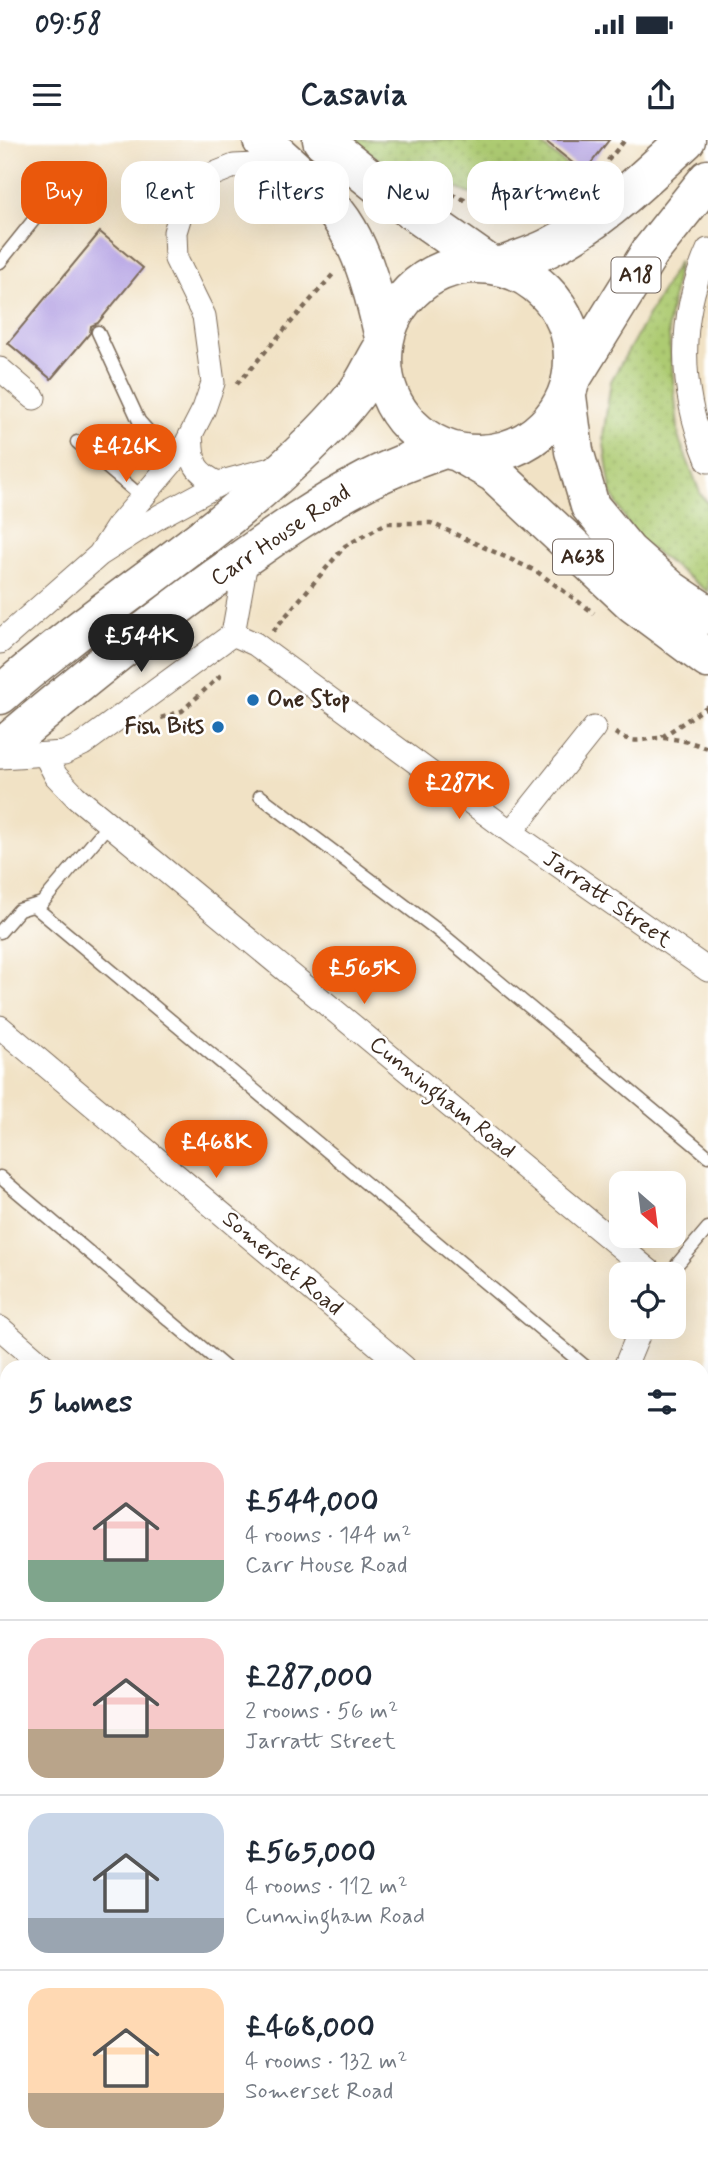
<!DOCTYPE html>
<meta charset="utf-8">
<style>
:root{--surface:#fff;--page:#f6f6f7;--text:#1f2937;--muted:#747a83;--line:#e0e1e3;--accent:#ea580c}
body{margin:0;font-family:Mynerve,sans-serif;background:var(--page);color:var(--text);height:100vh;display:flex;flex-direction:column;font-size:26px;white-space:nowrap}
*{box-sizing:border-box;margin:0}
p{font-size:23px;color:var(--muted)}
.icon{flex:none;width:38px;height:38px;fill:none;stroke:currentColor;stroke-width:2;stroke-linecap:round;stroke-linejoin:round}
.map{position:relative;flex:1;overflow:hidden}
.drawer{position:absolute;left:0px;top:1220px;width:709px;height:800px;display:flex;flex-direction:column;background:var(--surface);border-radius:21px 21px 0 0;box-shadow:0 7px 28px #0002}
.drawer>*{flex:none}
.top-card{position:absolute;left:21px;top:21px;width:667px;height:63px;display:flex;gap:14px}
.needle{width:46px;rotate:152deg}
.tools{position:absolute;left:609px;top:1031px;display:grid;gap:14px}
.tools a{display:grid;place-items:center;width:77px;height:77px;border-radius:14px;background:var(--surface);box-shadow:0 7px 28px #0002;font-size:35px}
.price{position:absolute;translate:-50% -60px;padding:0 16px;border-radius:24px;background:var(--accent);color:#fff;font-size:23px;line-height:46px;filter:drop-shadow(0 2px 4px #0008)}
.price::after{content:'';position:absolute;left:50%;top:42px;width:21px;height:16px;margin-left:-10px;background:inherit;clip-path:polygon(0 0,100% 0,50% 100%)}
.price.current{background:#222;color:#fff}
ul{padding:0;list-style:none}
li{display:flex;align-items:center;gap:21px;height:175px;padding:0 28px}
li+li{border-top:2px solid var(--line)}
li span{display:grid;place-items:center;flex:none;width:196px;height:140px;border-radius:21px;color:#555}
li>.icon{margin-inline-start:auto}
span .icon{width:84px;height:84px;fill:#fffc;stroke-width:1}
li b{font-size:30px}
h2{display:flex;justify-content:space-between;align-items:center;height:84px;padding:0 28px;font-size:30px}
.tag{padding:0 24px;border-radius:21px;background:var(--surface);box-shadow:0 7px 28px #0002;font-size:24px;line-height:63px}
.tag.current{background:var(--accent);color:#fff}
.status{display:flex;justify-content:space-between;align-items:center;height:49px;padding:0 35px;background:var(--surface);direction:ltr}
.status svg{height:19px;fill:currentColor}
header{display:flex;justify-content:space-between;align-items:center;height:91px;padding:0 28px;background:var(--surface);font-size:32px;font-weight:800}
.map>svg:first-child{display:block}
</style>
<div class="status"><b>09:58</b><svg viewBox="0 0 49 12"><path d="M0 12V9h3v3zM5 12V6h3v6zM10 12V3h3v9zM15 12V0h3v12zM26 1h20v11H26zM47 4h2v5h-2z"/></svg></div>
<header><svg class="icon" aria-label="menu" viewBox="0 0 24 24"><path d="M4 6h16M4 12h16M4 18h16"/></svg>Casavia<svg class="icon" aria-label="share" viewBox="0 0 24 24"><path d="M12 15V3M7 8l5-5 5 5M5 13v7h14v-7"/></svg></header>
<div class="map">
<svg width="708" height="2019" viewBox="0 0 708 2019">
<defs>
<pattern id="grass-dots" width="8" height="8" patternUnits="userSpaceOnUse" patternTransform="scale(1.75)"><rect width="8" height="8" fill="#adcb72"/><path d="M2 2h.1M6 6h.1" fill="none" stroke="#96ae62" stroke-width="1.8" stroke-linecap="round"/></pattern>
</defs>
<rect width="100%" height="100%" fill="#fff"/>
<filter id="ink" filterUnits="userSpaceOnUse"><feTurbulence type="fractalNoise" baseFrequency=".0143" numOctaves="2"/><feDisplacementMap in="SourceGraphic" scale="14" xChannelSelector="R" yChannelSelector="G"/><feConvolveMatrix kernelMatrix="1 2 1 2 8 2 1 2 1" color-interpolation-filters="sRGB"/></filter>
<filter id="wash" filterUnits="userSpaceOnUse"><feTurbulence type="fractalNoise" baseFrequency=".00686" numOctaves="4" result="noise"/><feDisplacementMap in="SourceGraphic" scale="28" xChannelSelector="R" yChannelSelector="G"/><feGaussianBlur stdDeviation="1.57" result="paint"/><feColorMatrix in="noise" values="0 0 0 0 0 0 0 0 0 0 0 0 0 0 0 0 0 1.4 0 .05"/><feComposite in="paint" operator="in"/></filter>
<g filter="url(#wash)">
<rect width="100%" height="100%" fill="#f1e2c5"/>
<path fill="url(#grass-dots)" stroke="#747a48" stroke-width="2" d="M 352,0 L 536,0 L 587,42 L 530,63 L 470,54 L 419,32 L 398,33 Z
M 679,121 L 668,186 L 679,299 L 701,355 L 708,363 L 708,452 L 634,396 L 611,352 L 603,297 L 611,241 Z
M 708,1364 L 708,1489 L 702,1487 L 702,1381 Z"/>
<g id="blocks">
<path fill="#b6a4e4" d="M 544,0 L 609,0 L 584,32 Z
M 100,92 L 143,128 L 98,183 L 91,186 L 90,193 L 51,239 L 8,203 Z"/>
</g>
</g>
<g filter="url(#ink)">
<use href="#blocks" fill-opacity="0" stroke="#7b6a58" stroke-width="2"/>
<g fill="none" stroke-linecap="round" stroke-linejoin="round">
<g stroke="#7b6a58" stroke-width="15">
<path id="service" d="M 0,122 L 53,56
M 98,192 L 139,281 L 174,320
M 77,302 L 143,358
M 260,656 L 436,789 L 708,1016
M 35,767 L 586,1227
M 0,792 L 19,770 L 42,763 L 109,684
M 0,1037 L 225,1227
M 669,1134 L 708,1088
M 702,1350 L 708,1332
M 0,1357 L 7,1363
M 0,1707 L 7,1713
M 685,2012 L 704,2019"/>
</g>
<g stroke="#7b6a58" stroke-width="25">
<path id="minor" d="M 708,110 C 677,180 679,250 708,321
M 0,229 L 34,258
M 191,294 C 193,324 192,330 219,344
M 99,415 L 118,386 L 183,310 L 204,269 L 213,243 L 204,176 L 176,119 L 175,92 L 182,69 L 194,50 L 209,36 L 234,26 L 255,25 L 293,40
M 233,494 L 255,504 L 511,692 L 708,830
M 0,502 L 99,415 L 160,376 L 225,341 L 278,327
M 45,615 L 56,636 L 75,656 L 653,1134
M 0,617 L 64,613 L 83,604 L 233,494 L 247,416
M 511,692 L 594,588
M 0,887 L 404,1227
M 0,1188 L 45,1227
M 625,1227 L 642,1186
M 0,1531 L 7,1537
M 702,1680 L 708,1662
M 0,1917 L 7,1922
M 243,2012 L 263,2019
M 341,2019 L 343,2012
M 586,2019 L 589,2012"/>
</g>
<g stroke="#7b6a58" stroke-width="41">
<path id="trunk" d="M 262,0 C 290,26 329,57 348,90 C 367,123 375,160 384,197
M 322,0 L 397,60 L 487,123
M383 219a95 95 0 1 1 190 0a95 95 0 1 1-190 0Z
M 502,126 C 517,120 534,115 548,108 C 601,82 643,39 686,0
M 572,238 L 650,112 L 708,39
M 567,256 L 574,311 L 590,366 L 628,412 L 671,450 L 708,475
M 460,313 L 494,333 L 634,464 L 708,519
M 0,555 C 87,478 187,416 273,339 C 302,313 331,286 355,255 C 366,241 373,223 382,209
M 0,609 C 71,549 142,491 217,437 C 264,404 310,370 360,344 C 387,329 415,319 444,309"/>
</g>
<path stroke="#7b6a58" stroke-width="4.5" stroke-dasharray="5 5" stroke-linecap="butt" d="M 595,36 L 625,0
M 442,51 L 467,61 L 529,69 L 580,48
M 237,244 L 335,132
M 273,491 L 345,406 L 387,383 L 431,383 L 536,431 L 594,473
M 161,578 L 182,571 L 221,535
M 615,593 C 637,607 643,597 664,598 C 679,599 694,603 708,608
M 662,597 L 708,566
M 702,1384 L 708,1381"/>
<use href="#service" stroke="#fff" stroke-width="12"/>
<use href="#minor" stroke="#fff" stroke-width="23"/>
<use href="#trunk" stroke="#fff" stroke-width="38"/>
</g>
</g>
<g fill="#1f6fb2" stroke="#fff" stroke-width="2.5">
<circle cx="253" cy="560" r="7"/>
<circle cx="218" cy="587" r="7"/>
</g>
<g text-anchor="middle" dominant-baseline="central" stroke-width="5" stroke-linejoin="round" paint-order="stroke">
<g fill="#fff" stroke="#766a62" stroke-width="2">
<rect x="611.5" y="117.5" width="49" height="35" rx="5"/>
<rect x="553" y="399.5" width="60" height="35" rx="5"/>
</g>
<g font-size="21" font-weight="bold" fill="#3b2a1e">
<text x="636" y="135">A18</text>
<text x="583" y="417">A638</text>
</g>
<g font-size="23" fill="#3b2a1e" stroke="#fff">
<text transform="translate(281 396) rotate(-34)">Carr House Road</text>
<text transform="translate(607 760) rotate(35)">Jarratt Street</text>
<text transform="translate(442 958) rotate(39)">Cunningham Road</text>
<text transform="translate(282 1124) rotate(40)">Somerset Road</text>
</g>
<g font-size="23" font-weight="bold" fill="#3b2a1e" stroke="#fff" text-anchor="start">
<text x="267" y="560">One Stop</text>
<text x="204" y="587" text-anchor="end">Fish Bits</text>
</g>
</g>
</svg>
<div class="tools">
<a><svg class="needle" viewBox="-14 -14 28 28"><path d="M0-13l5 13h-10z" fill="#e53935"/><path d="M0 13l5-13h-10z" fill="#747a83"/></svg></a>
<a><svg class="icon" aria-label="locate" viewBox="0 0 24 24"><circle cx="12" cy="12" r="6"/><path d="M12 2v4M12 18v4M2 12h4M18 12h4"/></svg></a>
</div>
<b class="price" style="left:126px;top:344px">£426K</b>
<b class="price current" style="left:141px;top:534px">£544K</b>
<b class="price" style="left:459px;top:681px">£287K</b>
<b class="price" style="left:364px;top:866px">£565K</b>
<b class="price" style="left:216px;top:1040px">£468K</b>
<div class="top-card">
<a class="tag current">Buy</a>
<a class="tag">Rent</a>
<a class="tag">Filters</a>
<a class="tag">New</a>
<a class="tag">Apartment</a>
</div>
<section class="drawer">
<h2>5 homes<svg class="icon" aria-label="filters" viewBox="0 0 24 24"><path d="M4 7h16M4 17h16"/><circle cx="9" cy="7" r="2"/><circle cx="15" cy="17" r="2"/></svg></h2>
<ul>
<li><span style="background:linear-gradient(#f6c9c9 70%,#7fa58c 0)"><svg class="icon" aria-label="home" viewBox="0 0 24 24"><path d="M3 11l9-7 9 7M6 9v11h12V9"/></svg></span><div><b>£544,000</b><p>4 rooms · 144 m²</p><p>Carr House Road</p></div></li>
<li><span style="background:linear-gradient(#f6c9c9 65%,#b9a48a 0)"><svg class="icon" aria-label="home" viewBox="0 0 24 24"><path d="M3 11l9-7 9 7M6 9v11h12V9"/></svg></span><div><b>£287,000</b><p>2 rooms · 56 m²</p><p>Jarratt Street</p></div></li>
<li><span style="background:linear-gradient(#c9d6e8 75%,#9aa5b1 0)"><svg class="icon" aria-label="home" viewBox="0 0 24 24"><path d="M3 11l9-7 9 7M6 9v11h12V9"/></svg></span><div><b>£565,000</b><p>4 rooms · 112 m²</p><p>Cunningham Road</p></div></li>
<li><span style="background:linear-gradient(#ffd9b3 75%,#b9a48a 0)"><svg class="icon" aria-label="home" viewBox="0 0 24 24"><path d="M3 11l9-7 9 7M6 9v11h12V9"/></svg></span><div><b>£468,000</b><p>4 rooms · 132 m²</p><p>Somerset Road</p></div></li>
</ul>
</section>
</div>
